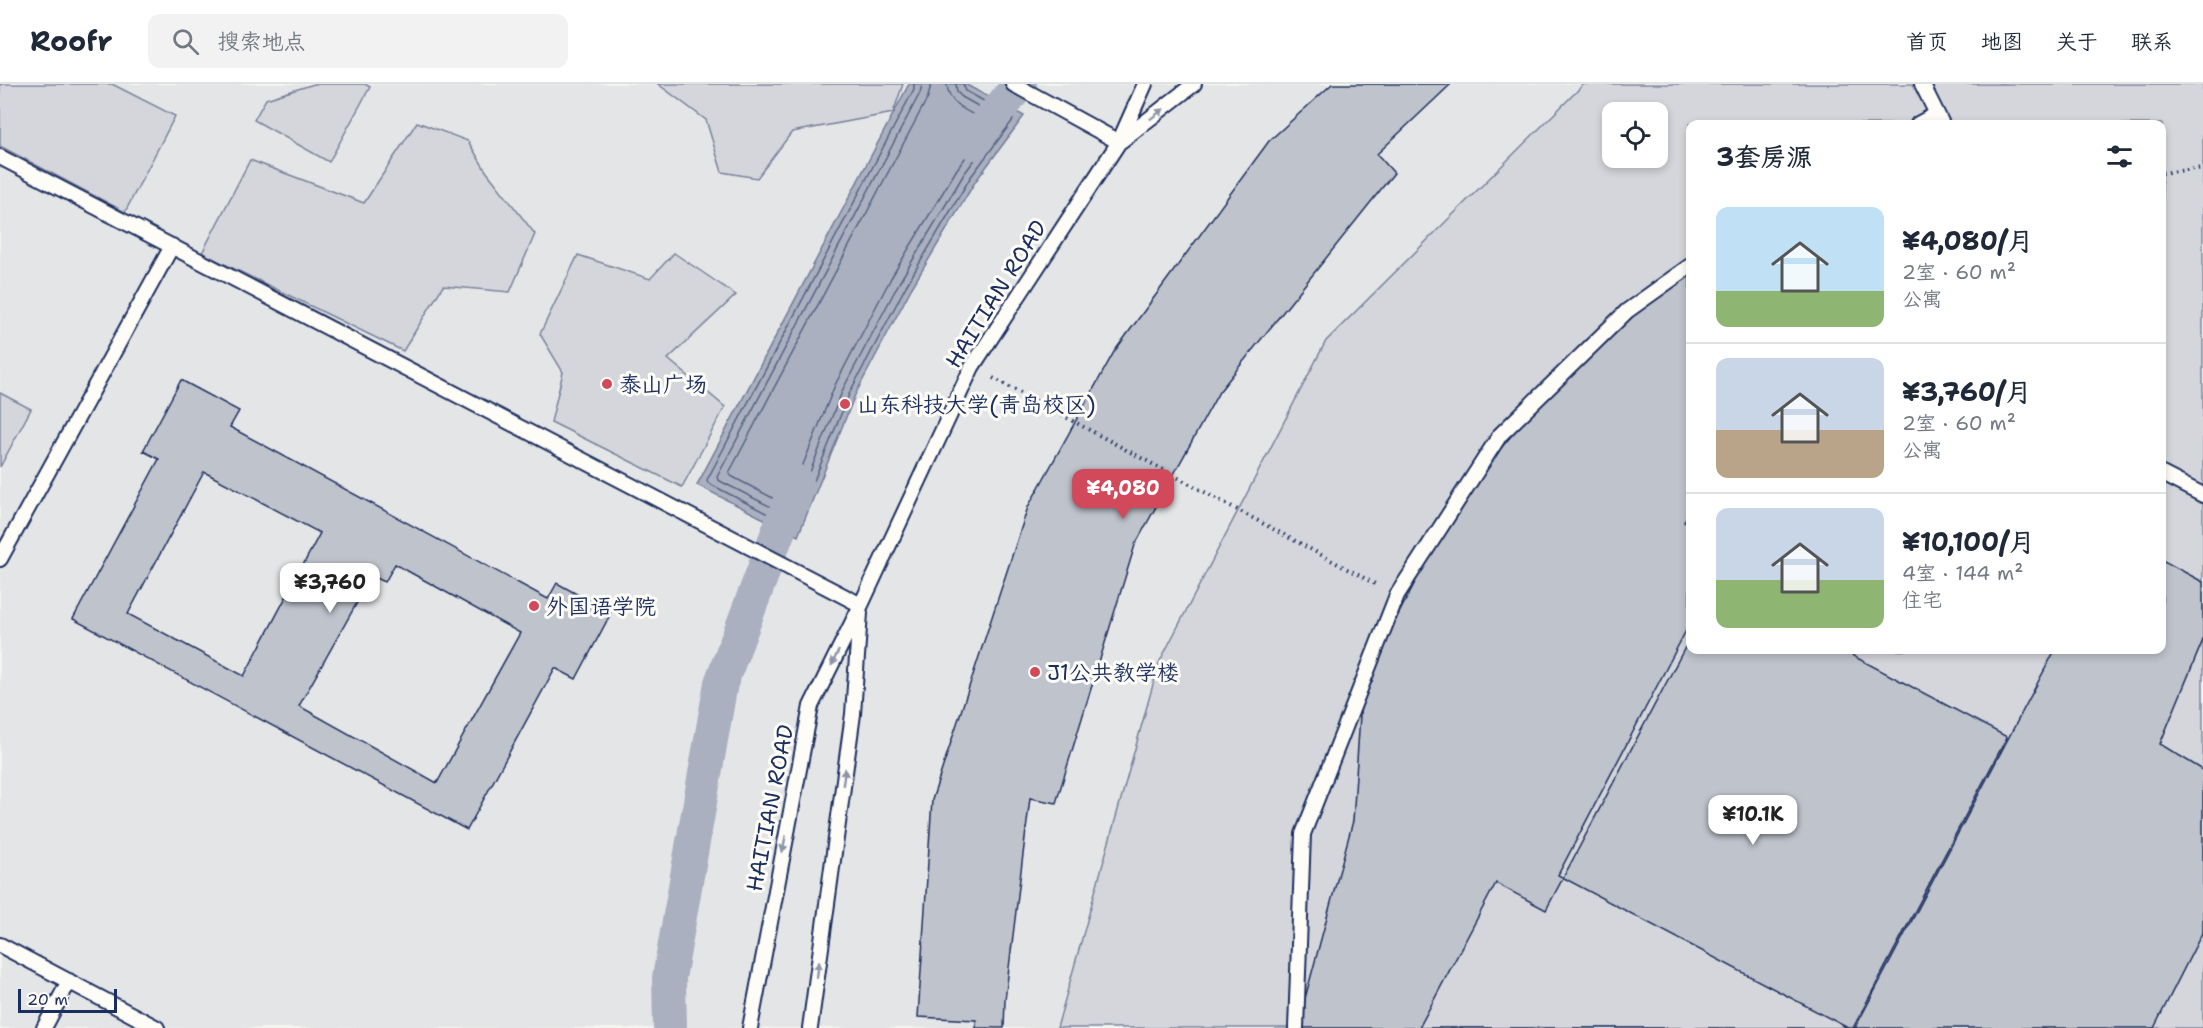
<!DOCTYPE html>
<html lang="zh">
<meta charset="utf-8">
<style>
:root{--surface:#fff;--page:#f2f2f3;--text:#1f2937;--muted:#747a83;--line:#e0e1e3;--accent:#d1495b}
body{margin:0;font-family:"Shantell Sans","LXGW WenKai TC",sans-serif;background:var(--page);color:var(--text);height:100vh;display:flex;flex-direction:column;font-size:22px;white-space:nowrap}
*{box-sizing:border-box;margin:0}
p{font-size:20px;color:var(--muted)}
.icon{flex:none;width:33px;height:33px;fill:none;stroke:currentColor;stroke-width:2;stroke-linecap:round;stroke-linejoin:round}
.map{position:relative;flex:1;overflow:hidden}
.panel{position:absolute;left:1686px;top:36px;width:480px;height:534px;display:flex;flex-direction:column;background:var(--surface);border-radius:12px;box-shadow:0 3px 9px #0003}
.panel>*{flex:none}
.controls{position:absolute;left:1602px;top:18px;display:grid;gap:12px}
.controls a{display:grid;place-items:center;width:66px;height:66px;border-radius:12px;background:var(--surface);box-shadow:0 3px 9px #0003;font-size:30px}
.scale{position:absolute;left:18px;bottom:15px;width:99px;box-sizing:border-box;padding-left:6px;border:3px solid #1b2f5e;border-top:0;font-size:16px;line-height:21px;white-space:nowrap;color:#1b2f5e;-webkit-text-stroke:4px #fdfcf7;paint-order:stroke}
.price{position:absolute;translate:-50% -51px;padding:0 14px;border-radius:12px;background:#fff;color:#222;font-size:20px;line-height:39px;filter:drop-shadow(0 2px 3px #0008)}
.price::after{content:'';position:absolute;left:50%;top:36px;width:18px;height:14px;margin-left:-9px;background:inherit;clip-path:polygon(0 0,100% 0,50% 100%)}
.price.selected{background:var(--accent);color:#fff}
ul{padding:0;list-style:none}
li{display:flex;align-items:center;gap:18px;height:150px;padding:0 30px}
li+li{border-top:2px solid var(--line)}
li span{display:grid;place-items:center;flex:none;width:168px;height:120px;border-radius:12px;color:#555}
li>.icon{margin-inline-start:auto}
span .icon{width:72px;height:72px;fill:#fffc;stroke-width:1}
li b{font-size:26px}
h2{display:flex;justify-content:space-between;align-items:center;height:72px;padding:0 30px;font-size:26px}
header{display:flex;align-items:center;gap:36px;box-sizing:border-box;height:84px;padding:0 30px;background:var(--surface);border-bottom:2px solid var(--line)}
header strong{font-size:28px}
nav{display:flex;gap:33px;margin-inline-start:auto;font-size:21px}
.search{width:420px;height:54px;background:var(--page);display:flex;align-items:center;gap:15px;box-sizing:border-box;padding:0 21px;border-radius:12px;color:var(--muted);font-size:22px}
.map>svg:first-child{display:block}
</style>
<header>
<strong>Roofr</strong>
<div class="search"><svg class="icon" aria-label="search" viewBox="0 0 24 24"><circle cx="10" cy="10" r="6"/><path d="M15 15l6 6"/></svg>搜索地点</div>
<nav><a>首页</a><a>地图</a><a>关于</a><a>联系</a></nav>
</header>
<div class="map">
<svg width="2203" height="944" viewBox="0 0 2203 944">
<rect width="100%" height="100%" fill="#f4f4f1"/>
<filter id="ink" filterUnits="userSpaceOnUse"><feTurbulence type="fractalNoise" baseFrequency=".0167" numOctaves="2"/><feDisplacementMap in="SourceGraphic" scale="12" xChannelSelector="R" yChannelSelector="G"/><feConvolveMatrix kernelMatrix="1 2 1 2 8 2 1 2 1" color-interpolation-filters="sRGB"/></filter>
<g filter="url(#ink)">
<path fill="#e4e5e6" fill-rule="evenodd" d="M 0,0 L 2203,0 L 2203,944 L 0,944 ZM 1612,28 L 1658,28 L 1658,74 L 1612,74 ZM 1690,40 L 2162,40 L 2162,566 L 1690,566 Z"/>
<path fill="#d4d6db" stroke="#78829c" stroke-width="1.5" fill-rule="evenodd" d="M 0,0 L 112,0 L 175,32 L 125,128 L 0,62 Z
M 314,0 L 365,0 L 370,3 L 329,78 L 254,36 L 266,15 Z
M 658,0 L 903,0 L 893,29 L 792,48 L 757,94 L 722,88 L 706,36 Z
M 1584,0 L 2203,0 L 2203,944 L 1057,944 L 1159,579 L 1326,257 ZM 1612,28 L 1658,28 L 1658,74 L 1612,74 ZM 1690,40 L 2162,40 L 2162,566 L 1690,566 Z
M 417,38 L 468,57 L 486,87 L 535,150 L 510,208 L 443,202 L 403,267 L 202,169 L 250,76 L 364,119 Z
M 674,169 L 736,211 L 668,275 L 725,323 L 682,403 L 551,338 L 563,288 L 540,250 L 578,171 L 650,195 Z
M 0,309 L 31,325 L 0,383 Z"/>
<path fill="#aab0bf" stroke="#717c98" stroke-width="1.5" d="M 909,0 L 965,0 L 1024,32 L 975,98 L 911,205 L 855,311 L 798,452 L 697,401 Z"/>
<g fill="none" stroke-linecap="round" stroke-linejoin="round">
<path stroke="#546385" stroke-width="1.5" d="M 914,0 L 914,5 L 707,396 L 708,399 L 793,443 L 796,441 L 850,308 L 906,202 L 970,94 L 1013,36 L 1012,33 L 966,7 L 963,0
M 922,0 L 920,9 L 717,393 L 718,396 L 789,432 L 793,431 L 843,305 L 899,199 L 964,90 L 1002,39 L 1001,35 L 962,13 L 957,8 L 956,0
M 931,0 L 928,13 L 729,389 L 731,392 L 784,420 L 788,418 L 835,301 L 891,194 L 957,85 L 989,42 L 988,38 C 971,29 948,22 947,0"/>
<path stroke="#aab0bf" stroke-width="34" d="M 974,59 L 983,44 L 1020,0
M 670,944 L 669,894 L 721,599 L 797,398"/>
</g>
<path fill="#bfc3cc" stroke="#1b2f5e" stroke-width="1.5" fill-rule="evenodd" d="M 1332,0 L 1451,0 L 1377,70 L 1394,89 L 1219,308 L 1135,461 L 1056,719 L 1030,714 L 1005,916 L 1004,944 L 976,944 L 976,936 L 918,933 L 932,716 L 1028,423 L 1114,268 L 1269,57 Z
M 1686,185 L 1690,185 L 1690,566 L 2162,566 L 2162,476 L 2203,498 L 2203,556 L 2160,660 L 2203,686 L 2203,847 L 2154,944 L 1297,944 L 1353,737 L 1362,601 L 1457,417 L 1561,292 Z
M 181,296 L 239,327 L 230,343 L 548,515 L 557,499 L 611,529 L 576,595 L 555,584 L 467,746 L 73,535 L 159,375 L 143,367 ZM 204,388 L 320,449 L 244,592 L 128,530 ZM 395,480 L 520,549 L 437,699 L 299,622 L 372,492 L 385,498 Z
M 1690,425 L 1690,442 L 1684,438 Z
M 1690,539 L 1690,566 L 1842,566 L 2007,653 L 1853,944 L 1848,944 L 1558,791 Z
M 1690,554 L 1690,566 L 2055,566 L 1855,944 L 1419,944 L 1496,799 L 1546,826 Z"/>
<g fill="none" stroke-linecap="round" stroke-linejoin="round">
<g stroke="#1b2f5e" stroke-width="18">
<path id="service" d="M 1013,0 L 1119,58
M 1922,0 L 1942,40
M 1918,40 L 1937,30
M 1121,57 L 1194,0
M 0,73 L 861,521
M 2162,390 L 2203,411
M 0,475 L 172,162
M 0,861 L 157,944
M 44,944 L 69,897
M 750,944 L 811,622 L 861,521 L 972,283 L 1119,58 L 1145,0
M 810,944 L 853,630 L 860,529
M 1296,944 L 1303,750 L 1397,511 L 1500,351 L 1627,227 L 1690,182"/>
</g>
<path stroke="#1b2f5e" stroke-width="4" stroke-dasharray="1.5 4.5" stroke-linecap="butt" d="M 2162,89 L 2203,84
M 993,294 L 1377,501"/>
<use href="#service" stroke="#fdfcf7" stroke-width="14"/>
</g>
<defs><path id="oneway-solid" d="M-6-.8H1V-3.2L6.5 0L1 3.2V.8H-6Z" transform="scale(1.5)"/></defs>
<g fill="#8c96aa">
<use href="#oneway-solid" transform="translate(1157 30) rotate(-37)"/>
<use href="#oneway-solid" transform="translate(835 574) rotate(116)"/>
<use href="#oneway-solid" transform="translate(844 693) rotate(-82)"/>
<use href="#oneway-solid" transform="translate(784 760) rotate(101)"/>
<use href="#oneway-solid" transform="translate(818 886) rotate(-82)"/>
</g>
</g>
<g fill="#d1495b" stroke="#fdfcf7" stroke-width="2">
<circle cx="607" cy="300" r="6"/>
<circle cx="845" cy="320" r="6"/>
<circle cx="534" cy="522" r="6"/>
<circle cx="1035" cy="588" r="6"/>
</g>
<g text-anchor="middle" dominant-baseline="central" stroke-width="6" stroke-linejoin="round" paint-order="stroke">
<g font-size="22" fill="#1b2f5e" stroke="#fdfcf7">
<text transform="translate(996 210) rotate(-58)">HAITIAN ROAD</text>
<text transform="translate(770 724) rotate(-79)">HAITIAN ROAD</text>
</g>
<g font-size="22" fill="#1b2f5e" stroke="#fdfcf7" text-anchor="start">
<text x="619" y="300">泰山广场</text>
<text x="857" y="320">山东科技大学(青岛校区)</text>
<text x="546" y="522">外国语学院</text>
<text x="1047" y="588">J1公共教学楼</text>
</g>
</g>
</svg>
<div class="controls">
<a><svg class="icon" aria-label="locate" viewBox="0 0 24 24"><circle cx="12" cy="12" r="6"/><path d="M12 2v4M12 18v4M2 12h4M18 12h4"/></svg></a>
</div>
<div class="scale">20 m</div>
<b class="price selected" style="left:1123px;top:436px">¥4,080</b>
<b class="price" style="left:330px;top:530px">¥3,760</b>
<b class="price" style="left:1753px;top:762px">¥10.1K</b>
<section class="panel">
<h2>3套房源<svg class="icon" aria-label="filters" viewBox="0 0 24 24"><path d="M4 7h16M4 17h16"/><circle cx="9" cy="7" r="2"/><circle cx="15" cy="17" r="2"/></svg></h2>
<ul>
<li><span style="background:linear-gradient(#bfe0f5 70%,#8fb573 0)"><svg class="icon" aria-label="home" viewBox="0 0 24 24"><path d="M3 11l9-7 9 7M6 9v11h12V9"/></svg></span><div><b>¥4,080/月</b><p>2室 · 60 m²</p><p>公寓</p></div></li>
<li><span style="background:linear-gradient(#c9d6e8 60%,#b9a48a 0)"><svg class="icon" aria-label="home" viewBox="0 0 24 24"><path d="M3 11l9-7 9 7M6 9v11h12V9"/></svg></span><div><b>¥3,760/月</b><p>2室 · 60 m²</p><p>公寓</p></div></li>
<li><span style="background:linear-gradient(#c9d6e8 60%,#8fb573 0)"><svg class="icon" aria-label="home" viewBox="0 0 24 24"><path d="M3 11l9-7 9 7M6 9v11h12V9"/></svg></span><div><b>¥10,100/月</b><p>4室 · 144 m²</p><p>住宅</p></div></li>
</ul>
</section>
</div>
